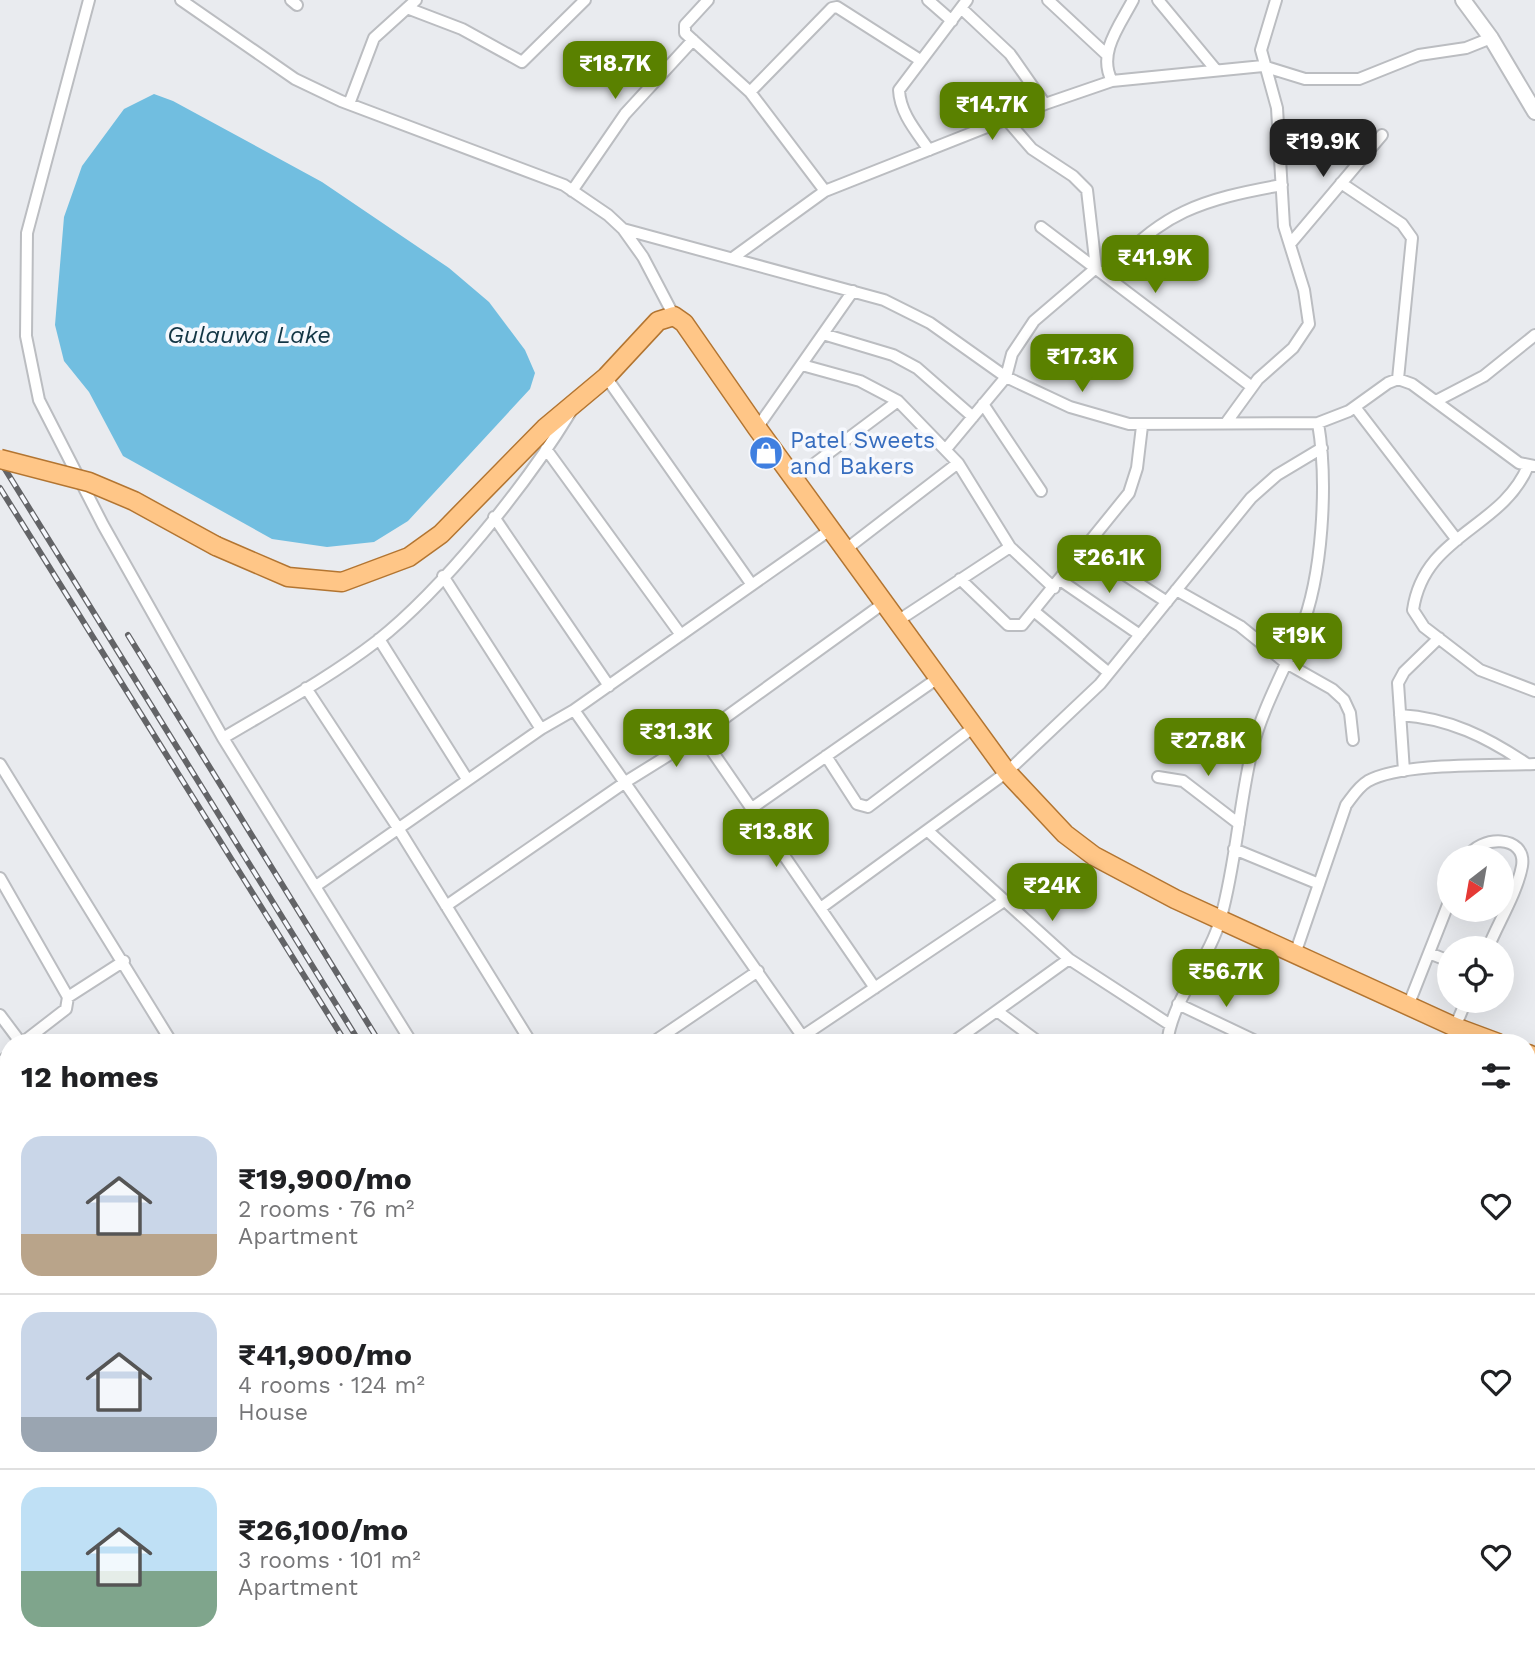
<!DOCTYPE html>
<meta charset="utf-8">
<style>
:root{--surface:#fff;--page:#f2f2f2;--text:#202124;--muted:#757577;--line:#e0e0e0;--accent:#5a8100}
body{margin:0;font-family:"Work Sans",sans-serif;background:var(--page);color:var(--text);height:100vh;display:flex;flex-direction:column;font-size:26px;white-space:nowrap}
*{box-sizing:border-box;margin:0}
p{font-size:23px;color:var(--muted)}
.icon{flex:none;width:38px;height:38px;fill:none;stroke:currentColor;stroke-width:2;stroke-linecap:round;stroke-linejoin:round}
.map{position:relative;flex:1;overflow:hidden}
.panel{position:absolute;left:0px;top:1034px;width:1536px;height:625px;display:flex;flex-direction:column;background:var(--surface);border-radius:28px 28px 0 0;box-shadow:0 7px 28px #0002}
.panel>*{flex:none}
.needle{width:46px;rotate:211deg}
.buttons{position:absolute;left:1437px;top:845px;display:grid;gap:14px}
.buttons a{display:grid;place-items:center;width:77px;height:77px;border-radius:50%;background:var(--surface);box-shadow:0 7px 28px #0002;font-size:35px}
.price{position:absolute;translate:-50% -60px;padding:0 16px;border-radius:14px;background:var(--accent);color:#fff;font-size:23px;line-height:46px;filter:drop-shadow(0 2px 4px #0008)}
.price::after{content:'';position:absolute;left:50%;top:42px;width:21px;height:16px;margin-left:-10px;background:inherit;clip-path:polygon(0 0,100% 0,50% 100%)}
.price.active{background:#222;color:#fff}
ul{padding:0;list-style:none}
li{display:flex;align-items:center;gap:21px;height:175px;padding:0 21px}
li+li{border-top:2px solid var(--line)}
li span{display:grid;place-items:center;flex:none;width:196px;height:140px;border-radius:21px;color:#555}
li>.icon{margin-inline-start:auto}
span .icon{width:84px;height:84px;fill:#fffc;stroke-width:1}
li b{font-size:30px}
h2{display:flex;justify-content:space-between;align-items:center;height:84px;padding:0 21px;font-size:30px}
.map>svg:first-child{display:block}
</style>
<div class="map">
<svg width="1535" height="1658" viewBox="0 0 1535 1658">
<rect width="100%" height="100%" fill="#e9ebef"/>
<path fill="#71bee0" d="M 154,94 L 173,101 L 322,182 L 449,268 L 489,302 L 525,350 L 535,373 L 530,389 L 408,521 L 374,542 L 327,547 L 272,539 L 123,456 L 89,392 L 64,361 L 55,325 L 64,217 L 82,166 L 124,109 Z"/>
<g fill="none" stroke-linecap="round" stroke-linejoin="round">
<g stroke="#bbbdc1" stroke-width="14">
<path id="minor" d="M 89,0 L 27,233 L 26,336 L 39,400 L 103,525 L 223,738 L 412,1043
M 181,0 L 295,79 L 341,101 L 564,185 L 608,215 L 623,229 L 643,257 L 674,316
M 291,0 L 297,5
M 708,0 L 685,25 L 685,33 L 750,92 L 825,191
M 928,0 L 952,21
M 1048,0 L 1106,54
M 1158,0 L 1216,70
M 407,8 L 462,29 L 522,62 L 585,0
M 961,8 L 1010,54 L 1045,104
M 1112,81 C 1097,53 1120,25 1133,0
M 750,92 L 832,8 L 837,7 L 920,60
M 349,104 L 374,38 L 416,0
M 929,150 C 916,131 900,113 899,90 L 967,0
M 1341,183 L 1402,224 L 1412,238 L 1398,379
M 572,191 L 625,114 L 693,40
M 1041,227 L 1252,387
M 623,229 L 884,300 L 930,323 L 1006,377 L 1070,407 L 1129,424 L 1318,423 L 1349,411 L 1388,383 L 1398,379 L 1412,384 L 1519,463 L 1535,466
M 1290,244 L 1382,135
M 734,257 L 825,191 L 1045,104 L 1112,81 L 1263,66 L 1305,79 L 1359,79 L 1419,55 L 1466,48 L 1491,38
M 1107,276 C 1158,212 1204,199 1282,185
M 823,334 L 893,355 L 917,368 L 973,417
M 802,365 L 860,381 L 898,401 L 958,463 L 1010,547 L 1054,588
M 606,377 L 752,585
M 1436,401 L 1484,376 L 1535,335
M 983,404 L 1041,491
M 1355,407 L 1457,540
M 1226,423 L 1258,379 L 1293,348 L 1309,324 L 1304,290 L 1284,226 L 1277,108 L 1261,50 L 1276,0
M 757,428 L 853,291
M 546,449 L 681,635
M 946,449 L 1006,377 L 1012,354 L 1034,321 L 1096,268 L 1087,190 L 1073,176 L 1032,149 L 1006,119
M 1528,466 C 1502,529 1424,534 1413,610 L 1424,627 L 1480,670 L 1535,691
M 794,479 L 898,401
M 494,517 L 609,686
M 1085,549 L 1167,602
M 845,550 L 958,463
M 443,576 L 541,729
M 960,579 L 1008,625 L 1022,625 L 1129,493 L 1137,468 L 1142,426
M 1060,580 L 1140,635
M 1176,590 L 1240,626 L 1286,663 L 1332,689 L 1344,700 L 1350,713 L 1353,740
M 1035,612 L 1109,673
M 896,622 L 1010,547
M 379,639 L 467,779
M 306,688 L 398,828 L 531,1043
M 574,710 L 807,1043
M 1400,715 C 1449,718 1487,737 1527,764
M 701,735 L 875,988
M 223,738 C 275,707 329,678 377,641 C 443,589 526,485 570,413
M 826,756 L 857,804 L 868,807 L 974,727
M 0,764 L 172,1043
M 1404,771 L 1398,683 L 1404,672 L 1439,638
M 1158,777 L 1183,781 L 1239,824
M 752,808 L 938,678
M 928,831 L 1069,959 L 1169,1024
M 1234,849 L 1319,884
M 1467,858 C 1479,835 1527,834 1522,866 C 1517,893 1498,923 1488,948
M 0,878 L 68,997 L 66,1009 L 22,1043
M 316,886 L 541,729 L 574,710 L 830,530
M 446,906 L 627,781 L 701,735 L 884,603
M 822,907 L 1007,772 L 1100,684 L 1251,498 L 1277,475 L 1322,448
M 1429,953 L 1449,961
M 1295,954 L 1346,805 C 1353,796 1358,787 1368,781 C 1403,762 1493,766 1535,764
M 68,997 L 124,961
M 1178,1004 L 1260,1043
M 1408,1006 L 1449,902
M 997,1011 L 1040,1043
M 0,1015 L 21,1043
M 1455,1027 L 1466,1001
M 803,1036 L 1004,901
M 652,1043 L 758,971
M 952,1043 L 1069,959
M 1167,1043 C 1173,996 1209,962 1221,917 C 1236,863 1239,805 1252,750 C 1262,709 1284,671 1300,632 C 1323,576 1328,482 1318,423
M 0,1063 L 9,1055
M 1528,1108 L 1535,1090
M 0,1153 L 9,1162
M 1528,1155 L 1535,1159
M 1528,1267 L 1535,1270
M 0,1268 L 9,1260
M 1535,1341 C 1529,1366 1530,1388 1535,1414
M 416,1650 L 422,1658
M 459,1650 L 465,1658
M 569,1650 L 577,1658
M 786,1650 L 791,1658
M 897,1650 L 902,1658
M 1000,1650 L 1005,1658
M 1155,1650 L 1156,1658
M 1245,1650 L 1246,1658
M 1521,1650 L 1524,1658
M 1337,1656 L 1450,1650
M 241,1658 L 248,1650"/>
</g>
<g stroke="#bbbdc1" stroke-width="18">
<path id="tertiary" d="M 1463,0 L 1491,38 L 1535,112"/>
</g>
<g stroke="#b37531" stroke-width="21">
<path id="primary" d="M 216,546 L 288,577 L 342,582 L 409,557 L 441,534 L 545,428 L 606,377 L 658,321 L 674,316 L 684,323 L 757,428 L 1007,772 L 1065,834 L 1094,856 L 1175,899 L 1455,1027 L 1498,1043
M 1528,1054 L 1535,1057"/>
</g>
<use href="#minor" stroke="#fff" stroke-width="10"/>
<use href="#tertiary" stroke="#fff" stroke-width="14"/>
<use href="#primary" stroke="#ffc687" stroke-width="18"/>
<g stroke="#636467" stroke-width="6">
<path id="rail" d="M 0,461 L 360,1043
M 0,488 L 346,1043
M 128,635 L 380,1043
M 715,1650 L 719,1658
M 732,1650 L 737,1658
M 756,1650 L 761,1658"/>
</g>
<use href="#rail" stroke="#f6f8fd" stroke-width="3.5" stroke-dasharray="10" stroke-linecap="butt"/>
<g stroke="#b37531" stroke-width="21" stroke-linecap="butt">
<path id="primary-bridge" d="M 0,459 L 89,482 L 134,501 L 216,546"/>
</g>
<use href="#primary-bridge" stroke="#ffc687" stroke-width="18"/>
</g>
<defs>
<g id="shop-disc" transform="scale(1.75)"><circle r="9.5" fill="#3f7fe0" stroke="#f6f8fd"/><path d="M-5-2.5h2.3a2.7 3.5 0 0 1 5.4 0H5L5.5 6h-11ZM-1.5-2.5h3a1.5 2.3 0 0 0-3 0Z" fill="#fff"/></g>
</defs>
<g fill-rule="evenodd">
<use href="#shop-disc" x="766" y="453"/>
</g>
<g text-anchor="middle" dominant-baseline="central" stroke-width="7" stroke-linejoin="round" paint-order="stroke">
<g font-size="23" fill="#366cbe" stroke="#f6f8fd" text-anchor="start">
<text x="790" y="440">Patel Sweets<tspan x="790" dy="26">and Bakers</tspan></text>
</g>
<g font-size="24" font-style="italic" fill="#133645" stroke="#f6f8fd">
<text x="249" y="335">Gulauwa Lake</text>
</g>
</g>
</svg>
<div class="buttons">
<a><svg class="needle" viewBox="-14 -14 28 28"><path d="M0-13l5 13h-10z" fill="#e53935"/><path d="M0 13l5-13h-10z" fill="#757577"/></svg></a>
<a><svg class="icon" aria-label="locate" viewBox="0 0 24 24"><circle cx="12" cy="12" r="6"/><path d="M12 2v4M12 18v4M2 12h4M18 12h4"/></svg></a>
</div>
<b class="price" style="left:615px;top:101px">₹18.7K</b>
<b class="price" style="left:992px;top:142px">₹14.7K</b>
<b class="price active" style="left:1323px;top:179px">₹19.9K</b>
<b class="price" style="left:1155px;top:295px">₹41.9K</b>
<b class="price" style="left:1082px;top:394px">₹17.3K</b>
<b class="price" style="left:1109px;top:595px">₹26.1K</b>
<b class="price" style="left:1299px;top:673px">₹19K</b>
<b class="price" style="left:676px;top:769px">₹31.3K</b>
<b class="price" style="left:1208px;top:778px">₹27.8K</b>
<b class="price" style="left:776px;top:869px">₹13.8K</b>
<b class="price" style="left:1052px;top:923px">₹24K</b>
<b class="price" style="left:1226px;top:1009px">₹56.7K</b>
<section class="panel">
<h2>12 homes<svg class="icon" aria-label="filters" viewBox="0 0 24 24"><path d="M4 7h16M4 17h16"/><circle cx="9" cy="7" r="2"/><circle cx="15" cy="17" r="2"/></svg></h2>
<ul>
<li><span style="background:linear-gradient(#c9d6e8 70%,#b9a48a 0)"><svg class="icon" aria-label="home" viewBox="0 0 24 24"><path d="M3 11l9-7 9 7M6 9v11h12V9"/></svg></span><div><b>₹19,900/mo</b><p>2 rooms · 76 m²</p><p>Apartment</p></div><svg class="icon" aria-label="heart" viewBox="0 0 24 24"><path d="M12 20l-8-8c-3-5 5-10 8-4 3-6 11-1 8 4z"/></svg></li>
<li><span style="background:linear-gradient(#c9d6e8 75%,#9aa5b1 0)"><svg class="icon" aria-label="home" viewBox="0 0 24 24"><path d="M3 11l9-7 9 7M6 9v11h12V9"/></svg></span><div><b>₹41,900/mo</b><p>4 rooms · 124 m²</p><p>House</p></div><svg class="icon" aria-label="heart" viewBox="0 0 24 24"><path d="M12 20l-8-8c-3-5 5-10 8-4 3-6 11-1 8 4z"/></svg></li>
<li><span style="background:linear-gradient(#bfe0f5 60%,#7fa58c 0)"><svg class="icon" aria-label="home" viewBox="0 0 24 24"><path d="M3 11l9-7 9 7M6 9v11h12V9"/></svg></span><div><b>₹26,100/mo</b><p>3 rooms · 101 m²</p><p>Apartment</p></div><svg class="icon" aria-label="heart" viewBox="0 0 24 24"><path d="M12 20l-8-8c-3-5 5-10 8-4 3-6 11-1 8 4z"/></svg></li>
</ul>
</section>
</div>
